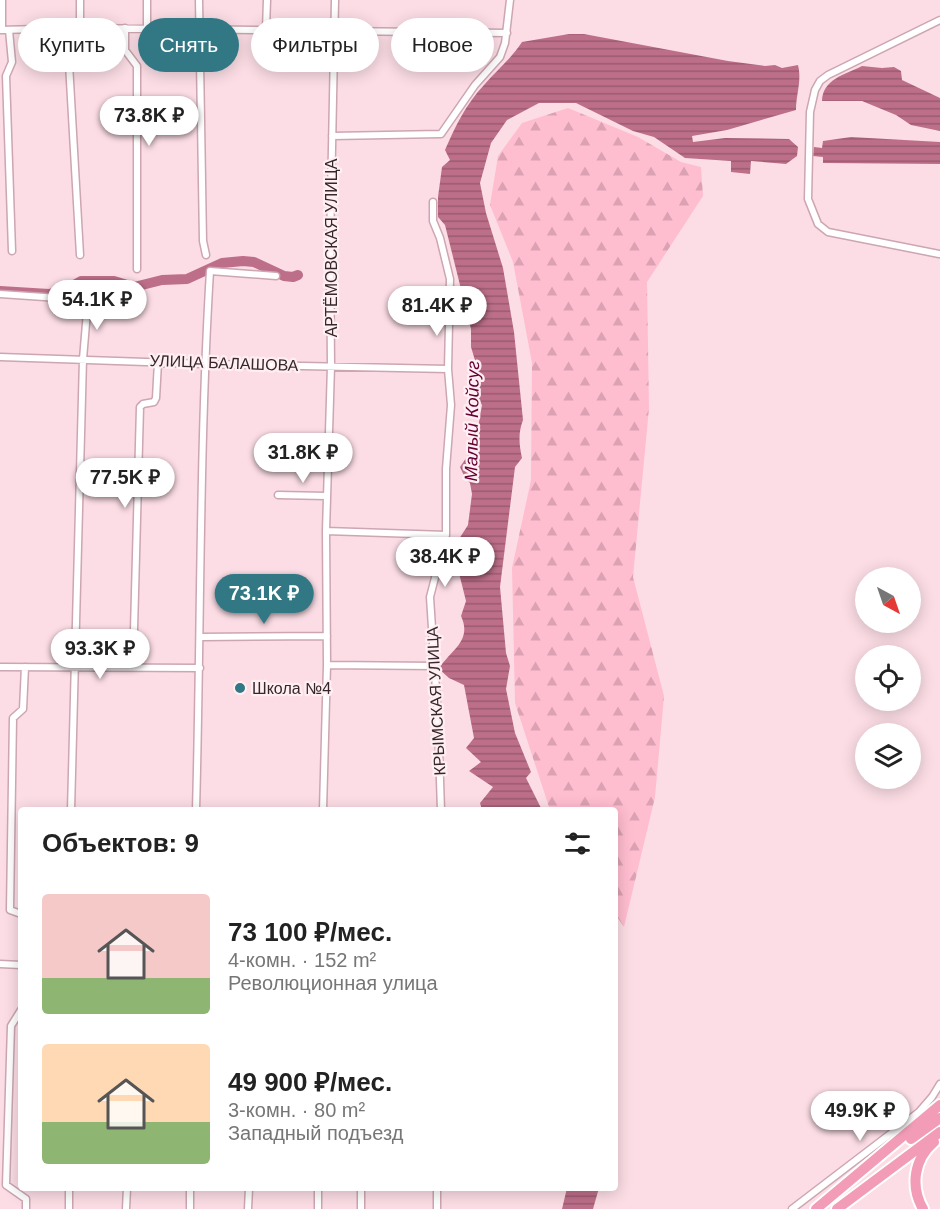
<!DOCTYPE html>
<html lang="ru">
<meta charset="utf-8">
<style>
:root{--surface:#fff;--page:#f6f6f6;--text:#222;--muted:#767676;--accent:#317884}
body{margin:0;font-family:Arial,sans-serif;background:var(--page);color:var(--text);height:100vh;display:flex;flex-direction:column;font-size:22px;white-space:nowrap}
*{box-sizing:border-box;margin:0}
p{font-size:20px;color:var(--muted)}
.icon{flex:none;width:33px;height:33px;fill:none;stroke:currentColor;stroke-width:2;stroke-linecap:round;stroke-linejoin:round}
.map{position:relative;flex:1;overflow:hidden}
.drawer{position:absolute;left:18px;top:807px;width:600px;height:384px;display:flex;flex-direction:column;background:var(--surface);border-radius:6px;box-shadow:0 3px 15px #0003}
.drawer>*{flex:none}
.banner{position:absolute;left:18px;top:18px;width:600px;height:54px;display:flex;gap:12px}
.needle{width:39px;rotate:140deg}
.controls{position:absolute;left:855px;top:567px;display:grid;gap:12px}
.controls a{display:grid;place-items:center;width:66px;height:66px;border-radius:50%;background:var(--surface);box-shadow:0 3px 15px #0003;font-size:30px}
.price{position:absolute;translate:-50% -51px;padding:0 14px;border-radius:21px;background:#fff;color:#222;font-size:20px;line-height:39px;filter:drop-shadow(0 2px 3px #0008)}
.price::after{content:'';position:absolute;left:50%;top:36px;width:18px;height:14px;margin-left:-9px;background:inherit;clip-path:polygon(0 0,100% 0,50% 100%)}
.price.on{background:var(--accent);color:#fff}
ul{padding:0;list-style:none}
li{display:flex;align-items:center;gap:18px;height:150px;padding:0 24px}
li span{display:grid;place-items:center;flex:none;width:168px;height:120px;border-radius:6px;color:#555}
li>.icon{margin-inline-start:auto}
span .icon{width:72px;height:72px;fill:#fffc;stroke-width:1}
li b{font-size:26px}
h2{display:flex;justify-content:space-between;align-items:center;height:72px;padding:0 24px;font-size:26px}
.tag{padding:0 21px;border-radius:27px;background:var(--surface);box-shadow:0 3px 15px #0003;font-size:21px;line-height:54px}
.tag.on{background:var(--accent);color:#fff}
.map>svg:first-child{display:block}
</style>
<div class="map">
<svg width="940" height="1209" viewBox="0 0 940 1209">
<defs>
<pattern id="forest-firs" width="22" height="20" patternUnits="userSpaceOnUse" patternTransform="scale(1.5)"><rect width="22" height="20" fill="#ffbdd0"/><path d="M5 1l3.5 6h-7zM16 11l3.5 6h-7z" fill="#dba2b3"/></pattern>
<pattern id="water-rules" width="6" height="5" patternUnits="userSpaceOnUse" patternTransform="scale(1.5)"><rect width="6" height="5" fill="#bd6f89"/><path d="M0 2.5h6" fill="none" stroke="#9a5b70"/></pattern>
</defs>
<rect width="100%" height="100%" fill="#fcdde5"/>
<path fill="url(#forest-firs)" d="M 568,108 L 638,137 L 681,162 L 701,167 L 703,196 L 647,282 L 649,408 L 633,577 L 664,696 L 655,797 L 624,927 L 615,914 L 615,810 L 550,810 L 515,703 L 512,568 L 531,480 L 532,363 L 513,262 L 490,205 L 498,156 L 522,123 Z"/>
<path fill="#ffbdd0" d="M 22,36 L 60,36 L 60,56 L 23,57 Z"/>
<path fill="url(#water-rules)" d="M 569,34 L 584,34 L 728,61 L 765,66 L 775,65 L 782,68 L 798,65 C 802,81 796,94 796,110 L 727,130 L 692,136 L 693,142 L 725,138 L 789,139 L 798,147 L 797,156 L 786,164 L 751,161 L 750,174 L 731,172 L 731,161 L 685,158 L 654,137 L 633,131 L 576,103 L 539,103 L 507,120 L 491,143 L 480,183 L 486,213 L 503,268 L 514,332 L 523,420 C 518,433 519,444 522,458 L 515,467 L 500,587 L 506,653 L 510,666 L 506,689 L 515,733 L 531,772 L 526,778 L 542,810 L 482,810 L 480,803 L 493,787 L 469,771 L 481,762 L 466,748 L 474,738 L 464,685 L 449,678 L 439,669 C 449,651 473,642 461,616 L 466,601 L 458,569 L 459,539 L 468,525 L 472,494 L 470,483 L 465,478 L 460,467 L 475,445 L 482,405 L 477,397 L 480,377 L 471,347 L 471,329 L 445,225 L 438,217 L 438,197 L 442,167 L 450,160 L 445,150 C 455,127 466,104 484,85 C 497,70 511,59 522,42 Z
M 862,66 L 882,68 L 894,67 L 901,71 L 902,80 L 940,98 L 940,131 L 911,125 L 896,115 L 862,101 L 822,101 C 823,79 844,75 862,66 Z
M 851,137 L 940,142 L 940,164 L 823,163 L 823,157 L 813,156 L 814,147 L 822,148 L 823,141 Z
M 567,1188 L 599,1188 L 593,1209 L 562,1209 Z"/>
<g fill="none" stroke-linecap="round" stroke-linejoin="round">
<path stroke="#bd6f89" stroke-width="10" d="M 0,291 L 49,294 L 65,290 L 81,281 L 114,281 L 134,287 L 162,280 L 187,279 L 222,263 L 243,261 L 254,262 L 284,276 L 293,277 L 298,275"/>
<g stroke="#cca6b1" stroke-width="9">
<path id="street" d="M 199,0 L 203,241 L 206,255
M 80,28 L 80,0
M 125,28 L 125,50 L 137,66 L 137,269
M 147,28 L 147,0
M 67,29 L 80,255
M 266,29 L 267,0
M 0,30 L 80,28 L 507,33
M 2,30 L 2,0
M 9,30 L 12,62 L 6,76 L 12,251
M 332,136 L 441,134 L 475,85 L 500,57 L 505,43 L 510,0
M 433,202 L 433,221 L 440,238 L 450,279 L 448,369 L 451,405 L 446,469 L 446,535 L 430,597 L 438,721 L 441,810
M 939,254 L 828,232 L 818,224 L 808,199 L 810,112 L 815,90 L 820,81 L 828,75 L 940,20
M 0,294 L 88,300 L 83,359 L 71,810
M 0,357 L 204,364 L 448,369
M 278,495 L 327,496
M 326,531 L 446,535
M 201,637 L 327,636
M 327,665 L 435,666
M 0,667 L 200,668
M 133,667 L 140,407 L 143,404 L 154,402 L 156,398 L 158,362
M 196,810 C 201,630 199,451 210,271 L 276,276
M 323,810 L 327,665 L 326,531 L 331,366 L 330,246 L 335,0
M 21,914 L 10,910 L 13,718 L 23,709 L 25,667
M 0,964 L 21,965
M 21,1010 L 11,1026 L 6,1185 L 26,1199 L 26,1209
M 69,1188 L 69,1209
M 126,1209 L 127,1188
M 190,1209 L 190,1188
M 248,1209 L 249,1188
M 318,1209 L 318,1188
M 361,1209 L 361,1188
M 437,1209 L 437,1188
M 792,1209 L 919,1112 L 932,1097 L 940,1084"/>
</g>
<g stroke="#fff" stroke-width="14">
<path id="highway" d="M 911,1139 L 940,1118
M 816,1209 L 940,1105
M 837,1209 L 940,1132
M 923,1209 C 910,1186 914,1159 934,1142"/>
</g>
<use href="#street" stroke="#fff" stroke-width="6"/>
<use href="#highway" stroke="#f29cb7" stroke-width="10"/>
</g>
<circle fill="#317884" stroke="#ffeff3" stroke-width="2" cx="240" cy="688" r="6"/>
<g text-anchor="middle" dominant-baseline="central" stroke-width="4.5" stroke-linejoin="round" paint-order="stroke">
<g font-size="16" fill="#35272b" stroke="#ffeff3">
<text transform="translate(331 248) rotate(-90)">АРТЁМОВСКАЯ УЛИЦА</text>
<text transform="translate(224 363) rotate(2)">УЛИЦА БАЛАШОВА</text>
<text transform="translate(436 701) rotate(-93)">КРЫМСКАЯ УЛИЦА</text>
</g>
<g font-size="16" fill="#35272b" stroke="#ffeff3" text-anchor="start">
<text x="252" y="688">Школа №4</text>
</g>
<g font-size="18" font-style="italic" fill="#650233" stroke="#ffeff3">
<text transform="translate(472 421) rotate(-89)">Малый Койсуг</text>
</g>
</g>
</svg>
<div class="controls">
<a><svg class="needle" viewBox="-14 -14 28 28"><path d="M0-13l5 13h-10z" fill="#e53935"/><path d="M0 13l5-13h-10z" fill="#767676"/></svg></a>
<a><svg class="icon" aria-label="locate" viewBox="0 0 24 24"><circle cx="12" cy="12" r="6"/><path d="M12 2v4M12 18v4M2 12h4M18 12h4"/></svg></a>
<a><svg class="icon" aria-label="layers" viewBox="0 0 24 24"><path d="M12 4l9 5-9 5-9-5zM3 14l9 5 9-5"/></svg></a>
</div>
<b class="price" style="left:149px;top:147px">73.8K ₽</b>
<b class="price" style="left:97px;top:331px">54.1K ₽</b>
<b class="price" style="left:437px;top:337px">81.4K ₽</b>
<b class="price" style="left:303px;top:484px">31.8K ₽</b>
<b class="price" style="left:125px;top:509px">77.5K ₽</b>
<b class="price" style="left:445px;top:588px">38.4K ₽</b>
<b class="price on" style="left:264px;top:625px">73.1K ₽</b>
<b class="price" style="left:100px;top:680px">93.3K ₽</b>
<b class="price" style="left:860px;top:1142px">49.9K ₽</b>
<div class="banner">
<a class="tag">Купить</a>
<a class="tag on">Снять</a>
<a class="tag">Фильтры</a>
<a class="tag">Новое</a>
</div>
<section class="drawer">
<h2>Объектов: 9<svg class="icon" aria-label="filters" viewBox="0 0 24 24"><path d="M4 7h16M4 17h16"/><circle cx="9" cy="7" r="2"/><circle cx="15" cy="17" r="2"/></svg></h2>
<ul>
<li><span style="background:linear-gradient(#f6c9c9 70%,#8fb573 0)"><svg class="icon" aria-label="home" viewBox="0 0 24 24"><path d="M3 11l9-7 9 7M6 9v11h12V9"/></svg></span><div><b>73 100 ₽/мес.</b><p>4-комн. · 152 m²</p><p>Революционная улица</p></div></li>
<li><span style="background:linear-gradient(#ffd9b3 65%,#8fb573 0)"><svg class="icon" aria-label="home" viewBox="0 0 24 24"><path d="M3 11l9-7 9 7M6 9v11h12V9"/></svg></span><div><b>49 900 ₽/мес.</b><p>3-комн. · 80 m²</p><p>Западный подъезд</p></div></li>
</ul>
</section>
</div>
